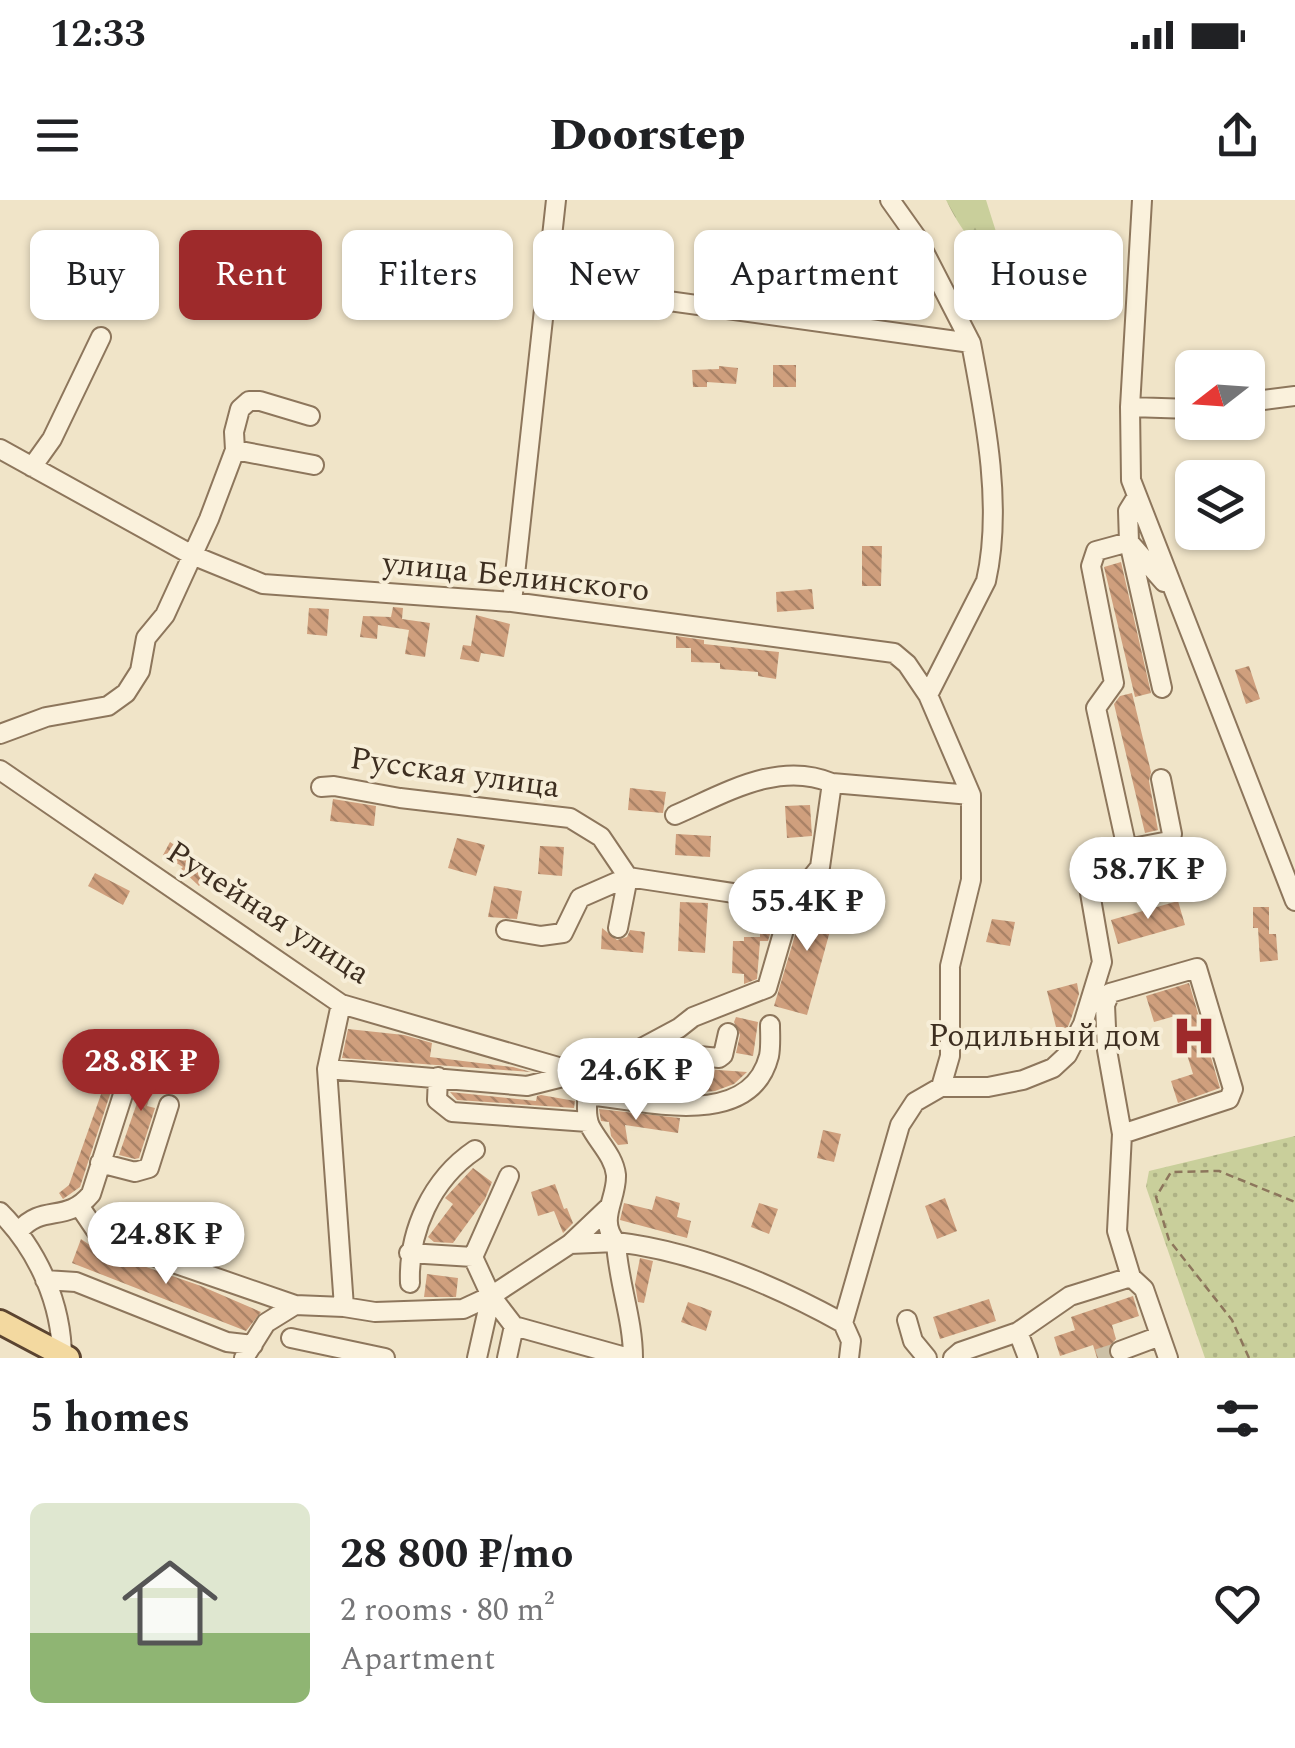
<!DOCTYPE html>
<meta charset="utf-8">
<style>
:root{--surface:#fff;--page:#f6f6f6;--text:#202124;--muted:#757577;--line:#e0e0e0;--accent:#9e2a2b}
body{margin:0;font-family:Spectral,serif;background:var(--page);color:var(--text);height:100vh;display:flex;flex-direction:column;font-size:38px;white-space:nowrap}
*{box-sizing:border-box;margin:0}
p{font-size:32px;color:var(--muted)}
.icon{flex:none;width:55px;height:55px;fill:none;stroke:currentColor;stroke-width:2;stroke-linecap:round;stroke-linejoin:round}
.map{position:relative;height:1158px;overflow:hidden}
.details{display:flex;flex-direction:column;background:var(--surface);flex:1}
.details>*{flex:none}
.top-card{position:absolute;left:30px;top:30px;width:1235px;height:90px;display:flex;gap:20px}
.needle{width:65px;rotate:253deg}
.tools{position:absolute;left:1175px;top:150px;display:grid;gap:20px}
.tools a{display:grid;place-items:center;width:90px;height:90px;border-radius:15px;background:var(--surface);box-shadow:0 2px 8px #0004;font-size:50px}
.price{position:absolute;translate:-50% -85px;padding:0 22px;border-radius:35px;background:#fff;color:#222;font-size:32px;line-height:65px;filter:drop-shadow(0 2px 5px #0008)}
.price::after{content:'';position:absolute;left:50%;top:60px;width:30px;height:22px;margin-left:-15px;background:inherit;clip-path:polygon(0 0,100% 0,50% 100%)}
.price.on{background:var(--accent);color:#fff}
ul{padding:0;list-style:none}
li{display:flex;align-items:center;gap:30px;height:250px;padding:0 30px}
li+li{border-top:2px solid var(--line)}
li span{display:grid;place-items:center;flex:none;width:280px;height:200px;border-radius:15px;color:#555}
li>.icon{margin-inline-start:auto}
span .icon{width:120px;height:120px;fill:#fffc;stroke-width:1}
li b{font-size:42px}
h2{display:flex;justify-content:space-between;align-items:center;height:120px;padding:0 30px;font-size:42px}
.pill{padding:0 35px;border-radius:15px;background:var(--surface);box-shadow:0 2px 8px #0004;font-size:35px;line-height:90px}
.pill.on{background:var(--accent);color:#fff}
.status{display:flex;justify-content:space-between;align-items:center;height:70px;padding:0 50px;background:var(--surface);direction:ltr}
.status svg{height:28px;fill:currentColor}
header{display:flex;justify-content:space-between;align-items:center;height:130px;padding:0 30px;background:var(--surface);font-size:45px;font-weight:800}
.map>svg:first-child{display:block}
</style>
<div class="status"><b>12:33</b><svg viewBox="0 0 49 12"><path d="M0 12V9h3v3zM5 12V6h3v6zM10 12V3h3v9zM15 12V0h3v12zM26 1h20v11H26zM47 4h2v5h-2z"/></svg></div>
<header><svg class="icon" aria-label="menu" viewBox="0 0 24 24"><path d="M4 6h16M4 12h16M4 18h16"/></svg>Doorstep<svg class="icon" aria-label="share" viewBox="0 0 24 24"><path d="M12 15V3M7 8l5-5 5 5M5 13v7h14v-7"/></svg></header>
<div class="map">
<svg width="1295" height="1158" viewBox="0 0 1295 1158">
<defs>
<pattern id="forest-firs" width="22" height="20" patternUnits="userSpaceOnUse" patternTransform="scale(2.5)"><rect width="22" height="20" fill="#c9cf9b"/><path d="M5 1l3.5 6h-7zM16 11l3.5 6h-7z" fill="#aeb285"/></pattern>
<pattern id="park-dots" width="8" height="8" patternUnits="userSpaceOnUse" patternTransform="scale(2.5)"><rect width="8" height="8" fill="#c9cf9b"/><path d="M2 2h.1M6 6h.1" fill="none" stroke="#aeb285" stroke-width="1.8" stroke-linecap="round"/></pattern>
<pattern id="building-back-hatch" width="6" height="6" patternUnits="userSpaceOnUse" patternTransform="scale(2.5)"><rect width="6" height="6" fill="#cf9f7d"/><path d="M-1 5l2 2M0 0l6 6M5-1l2 2" fill="none" stroke="#a98266"/></pattern>
</defs>
<rect width="100%" height="100%" fill="#f0e4c8"/>
<path fill="url(#forest-firs)" d="M 946,0 L 986,0 L 998,38 L 995,45 C 971,52 956,19 946,0 Z"/>
<path fill="url(#park-dots)" d="M 1295,936 L 1295,1158 L 1205,1158 L 1146,987 L 1149,971 Z"/>
<path fill="url(#building-back-hatch)" d="M 773,165 L 796,165 L 796,187 L 773,187 Z
M 719,166 L 738,168 L 736,184 L 707,182 L 707,187 L 693,187 L 692,170 L 719,169 Z
M 862,346 L 882,346 L 881,386 L 862,386 Z
M 1121,362 L 1151,493 L 1135,497 L 1104,367 Z
M 812,389 L 814,409 L 777,412 L 776,392 Z
M 393,407 L 403,408 L 402,419 L 430,423 L 425,457 L 405,454 L 409,430 L 378,425 L 377,439 L 360,437 L 363,416 L 391,417 Z
M 309,408 L 329,409 L 327,436 L 307,434 Z
M 476,415 L 510,424 L 504,457 L 481,453 L 479,462 L 460,459 L 463,445 L 471,446 Z
M 676,436 L 704,440 L 704,444 L 779,452 L 776,479 L 758,476 L 758,472 L 720,469 L 720,463 L 691,462 L 691,448 L 676,448 Z
M 1249,466 L 1260,499 L 1246,504 L 1235,470 Z
M 1132,493 L 1151,572 L 1149,581 L 1158,630 L 1145,633 L 1114,504 L 1120,496 Z
M 630,588 L 666,592 L 663,613 L 628,610 Z
M 333,599 L 376,606 L 374,626 L 330,621 Z
M 810,605 L 812,636 L 787,638 L 785,606 Z
M 676,634 L 711,636 L 710,657 L 675,655 Z
M 457,638 L 485,645 L 476,676 L 448,668 Z
M 170,642 L 188,654 L 210,674 L 199,686 L 181,669 L 183,667 L 163,655 Z
M 540,646 L 564,647 L 562,676 L 538,674 Z
M 95,673 L 130,691 L 123,705 L 88,686 Z
M 494,686 L 522,691 L 517,719 L 488,717 Z
M 816,692 L 839,698 L 807,815 L 774,806 L 803,708 Z
M 1178,701 L 1185,725 L 1118,744 L 1111,720 Z
M 680,702 L 708,703 L 705,753 L 678,751 Z
M 1253,707 L 1269,707 L 1269,734 L 1276,734 L 1278,760 L 1260,762 L 1258,728 L 1253,728 Z
M 992,719 L 1015,722 L 1010,746 L 986,742 Z
M 760,723 L 773,723 L 768,741 L 760,741 L 757,779 L 744,784 L 744,774 L 732,773 L 733,741 L 744,741 L 744,737 L 760,737 Z
M 602,728 L 617,740 L 627,737 L 630,730 L 645,732 L 643,753 L 601,749 Z
M 1077,783 L 1079,794 L 1071,819 L 1067,829 L 1057,831 L 1047,791 Z
M 1189,783 L 1220,888 L 1178,903 L 1171,881 L 1193,874 L 1175,816 L 1154,822 L 1146,796 Z
M 736,817 L 758,822 L 753,856 L 736,853 L 740,835 L 734,822 Z
M 348,829 L 404,835 L 432,843 L 430,857 L 513,867 L 531,872 L 342,858 Z
M 118,846 L 125,848 L 80,987 L 63,999 L 59,993 L 69,985 Z
M 151,852 L 162,855 L 147,906 L 155,908 L 139,958 L 135,959 L 119,955 L 147,874 Z
M 640,863 L 718,870 L 747,872 L 734,884 L 715,891 L 692,893 L 609,885 L 610,874 L 631,873 L 631,866 Z
M 450,892 L 536,901 L 537,896 L 541,895 L 575,901 L 574,908 L 457,900 Z
M 599,909 L 680,918 L 678,933 L 625,925 L 628,944 L 618,945 L 611,936 L 609,922 L 601,921 Z
M 823,930 L 841,934 L 834,962 L 817,958 Z
M 473,968 L 492,982 L 485,999 L 453,1043 L 434,1042 L 428,1037 L 453,1004 L 445,998 Z
M 555,984 L 564,1009 L 567,1008 L 573,1023 L 563,1033 L 554,1011 L 538,1016 L 531,992 Z
M 656,996 L 680,1003 L 677,1017 L 691,1021 L 687,1038 L 620,1020 L 624,1003 L 652,1010 Z
M 945,998 L 957,1031 L 937,1039 L 925,1006 Z
M 759,1003 L 778,1009 L 769,1034 L 751,1027 Z
M 81,1039 L 97,1050 L 201,1086 L 261,1112 L 246,1131 L 72,1063 Z
M 640,1058 L 653,1061 L 644,1103 L 638,1102 L 635,1084 Z
M 427,1074 L 458,1078 L 456,1097 L 424,1097 Z
M 1133,1096 L 1139,1116 L 1112,1125 L 1116,1139 L 1108,1148 L 1110,1158 L 1097,1158 L 1093,1145 L 1060,1156 L 1054,1137 L 1075,1130 L 1071,1117 Z
M 989,1099 L 996,1121 L 940,1139 L 933,1117 Z
M 688,1102 L 712,1111 L 706,1131 L 681,1122 Z"/>
<g fill="none" stroke-linecap="round" stroke-linejoin="round">
<path stroke="#ccc0a6" stroke-width="18" stroke-dasharray="18 9" stroke-linecap="butt" d="M 1098,1158 L 1120,1151"/>
<g stroke="#8d765c" stroke-width="22">
<path id="minor" d="M 890,0 L 917,38 L 971,143
M 1142,0 L 1130,207 L 1131,280 L 1295,701
M 546,84 L 971,143 C 985,217 1003,306 986,381 L 928,495
M 1248,202 L 1295,196
M 1130,207 L 1192,209
M 0,249 L 192,355 L 263,384 L 512,402 L 894,453 L 907,464 L 928,495 L 971,595 L 971,680 L 950,766 L 950,856 L 941,887 L 915,902 L 900,925 L 843,1123 L 851,1141 L 849,1158
M 235,250 L 314,265
M 32,267 L 52,239 L 101,137
M 1136,298 L 1128,311 L 1129,342 L 1162,488
M 512,402 L 556,0
M 0,534 L 46,517 L 108,506 L 126,493 L 140,471 L 146,438 L 165,415 L 209,319 L 235,250 L 234,232 L 240,209 L 249,201 L 260,201 L 310,216
M 0,570 L 341,804 L 579,873 C 594,897 582,908 590,926 C 598,942 614,956 616,975 C 617,1000 597,1019 616,1042 C 694,1051 774,1085 843,1123
M 321,587 L 334,586 L 400,598 L 570,618 L 601,637 L 628,677 L 792,702
M 675,615 C 724,594 778,560 832,583
M 1127,649 L 1096,508 L 1114,483 L 1091,366 L 1096,351 L 1129,342 L 1164,382
M 618,728 L 628,677
M 506,730 L 541,736 L 563,733 L 580,698 L 628,677
M 341,804 L 327,869 L 344,1107
M 639,850 L 719,858 L 723,855 L 728,833
M 327,869 L 527,886 L 579,873 L 638,850 L 679,828 L 693,817 L 767,788 L 792,702 L 820,667 L 832,583 L 971,595
M 438,877 L 437,900 L 452,912 L 588,922
M 941,887 L 988,887 L 1023,880 L 1053,868 L 1067,855 L 1083,824 L 1102,762 L 1085,664 L 1127,649 L 1169,641 L 1172,634 L 1161,579
M 589,895 C 644,901 750,931 769,856 C 771,846 770,834 770,825
M 1122,934 L 1229,899 L 1233,889 L 1197,768 L 1110,793 L 1105,805 L 1107,850 L 1122,934 L 1117,1031 L 1131,1077
M 100,963 L 135,972 L 149,968 L 169,905
M 509,976 L 473,1057 L 491,1096 L 514,1126 L 629,1158
M 80,1007 L 101,1038 L 295,1105
M 0,1012 C 38,1050 62,1104 62,1158
M 19,1031 C 43,1003 66,1024 91,994 L 136,854
M 570,1044 L 609,1007
M 409,1053 L 473,1057
M 45,1080 L 76,1082 L 227,1142 L 253,1145
M 410,1083 C 408,1031 432,979 475,950
M 907,1120 L 913,1141 L 927,1158
M 1018,1132 L 1028,1158
M 291,1138 L 385,1158
M 1120,1151 L 1160,1136
M 244,1158 L 266,1123 L 295,1105 L 344,1107 L 375,1112 L 463,1109 L 491,1096 L 570,1044 L 616,1042 C 618,1082 633,1118 633,1158
M 477,1158 L 491,1096
M 507,1158 L 514,1126
M 953,1158 L 960,1152 L 1018,1132 L 1070,1096 L 1131,1077 L 1144,1089 L 1168,1158"/>
</g>
<g stroke="#5b4430" stroke-width="28">
<path id="major" d="M 0,1122 L 68,1158"/>
</g>
<path stroke="#8d765c" stroke-width="2.5" stroke-dasharray="8 5" stroke-linecap="butt" d="M 1249,1158 L 1232,1120 L 1169,1040 L 1156,997 L 1171,972 L 1219,971 L 1295,1002"/>
<use href="#minor" stroke="#faf1dc" stroke-width="18"/>
<use href="#major" stroke="#f3d9a0" stroke-width="22"/>
</g>
<defs>
<g id="hospital-bare" transform="scale(3.45)"><path d="M-5-5h3v3.5h4V-5h3V5h-3V1.5h-4V5h-3Z" fill="#9e2a2b" stroke="#f7eed8" stroke-width="2.5" paint-order="stroke"/></g>
</defs>
<g fill-rule="evenodd">
<use href="#hospital-bare" x="1194" y="836"/>
</g>
<g text-anchor="middle" dominant-baseline="central" stroke-width="8" stroke-linejoin="round" paint-order="stroke">
<g font-size="32" fill="#3d2e20" stroke="#f7eed8">
<text transform="translate(516 377) rotate(6)">улица Белинского</text>
<text transform="translate(455 573) rotate(8)">Русская улица</text>
<text transform="translate(268 713) rotate(33)">Ручейная улица</text>
</g>
<g font-size="32" fill="#3d2e20" stroke="#f7eed8" text-anchor="end">
<text x="1161" y="836">Родильный дом</text>
</g>
</g>
</svg>
<div class="tools">
<a><svg class="needle" viewBox="-14 -14 28 28"><path d="M0-13l5 13h-10z" fill="#e53935"/><path d="M0 13l5-13h-10z" fill="#757577"/></svg></a>
<a><svg class="icon" aria-label="layers" viewBox="0 0 24 24"><path d="M12 4l9 5-9 5-9-5zM3 14l9 5 9-5"/></svg></a>
</div>
<b class="price" style="left:1148px;top:722px">58.7K ₽</b>
<b class="price" style="left:807px;top:754px">55.4K ₽</b>
<b class="price on" style="left:141px;top:914px">28.8K ₽</b>
<b class="price" style="left:636px;top:923px">24.6K ₽</b>
<b class="price" style="left:166px;top:1087px">24.8K ₽</b>
<div class="top-card">
<a class="pill">Buy</a>
<a class="pill on">Rent</a>
<a class="pill">Filters</a>
<a class="pill">New</a>
<a class="pill">Apartment</a>
<a class="pill">House</a>
</div>
</div>
<section class="details">
<h2>5 homes<svg class="icon" aria-label="filters" viewBox="0 0 24 24"><path d="M4 7h16M4 17h16"/><circle cx="9" cy="7" r="2"/><circle cx="15" cy="17" r="2"/></svg></h2>
<ul>
<li><span style="background:linear-gradient(#dfe7d0 65%,#8fb573 0)"><svg class="icon" aria-label="home" viewBox="0 0 24 24"><path d="M3 11l9-7 9 7M6 9v11h12V9"/></svg></span><div><b>28 800 ₽/mo</b><p>2 rooms · 80 m²</p><p>Apartment</p></div><svg class="icon" aria-label="heart" viewBox="0 0 24 24"><path d="M12 20l-8-8c-3-5 5-10 8-4 3-6 11-1 8 4z"/></svg></li>
</ul>
</section>
